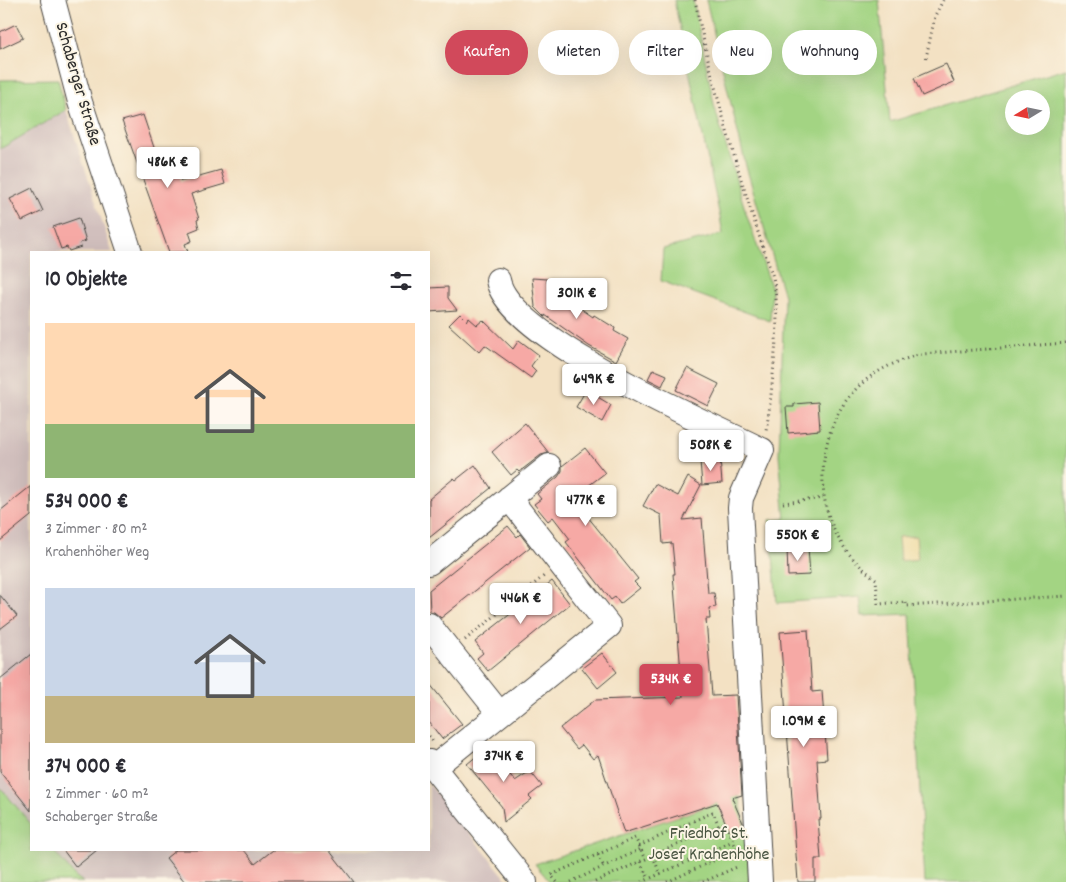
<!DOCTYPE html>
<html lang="de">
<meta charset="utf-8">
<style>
:root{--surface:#fff;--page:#f2f2f3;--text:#2b2b33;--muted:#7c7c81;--accent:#d1495b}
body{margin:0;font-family:Dekko,sans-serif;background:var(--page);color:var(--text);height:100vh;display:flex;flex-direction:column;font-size:19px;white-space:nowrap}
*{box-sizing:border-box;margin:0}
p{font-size:16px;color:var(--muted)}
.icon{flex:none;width:28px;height:28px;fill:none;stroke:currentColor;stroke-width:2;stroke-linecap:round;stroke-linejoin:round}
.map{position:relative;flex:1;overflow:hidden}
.side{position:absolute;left:30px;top:251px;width:400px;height:600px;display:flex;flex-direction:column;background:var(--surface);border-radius:0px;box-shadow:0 5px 20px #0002}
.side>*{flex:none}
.guide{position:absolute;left:445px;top:30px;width:475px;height:45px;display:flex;gap:10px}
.needle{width:32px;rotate:260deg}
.controls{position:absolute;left:1005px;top:90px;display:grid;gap:10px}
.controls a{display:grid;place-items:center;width:45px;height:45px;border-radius:50%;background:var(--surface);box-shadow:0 5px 20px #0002;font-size:25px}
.price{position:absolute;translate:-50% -42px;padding:0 11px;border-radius:5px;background:#fff;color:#222;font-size:16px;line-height:32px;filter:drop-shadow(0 1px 2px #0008)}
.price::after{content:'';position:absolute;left:50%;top:30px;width:15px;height:11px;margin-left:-8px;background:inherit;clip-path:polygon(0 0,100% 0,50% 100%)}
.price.active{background:var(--accent);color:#fff}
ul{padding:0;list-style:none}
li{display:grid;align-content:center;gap:10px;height:265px;padding:0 15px}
li span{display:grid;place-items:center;height:155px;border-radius:0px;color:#555}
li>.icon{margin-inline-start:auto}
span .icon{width:90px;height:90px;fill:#fffc;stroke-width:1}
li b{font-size:21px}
h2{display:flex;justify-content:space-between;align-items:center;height:60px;padding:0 15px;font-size:21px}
.tag{padding:0 18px;border-radius:22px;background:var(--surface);box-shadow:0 5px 20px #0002;font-size:18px;line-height:45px}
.tag.active{background:var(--accent);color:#fff}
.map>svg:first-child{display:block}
</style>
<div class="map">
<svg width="1066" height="882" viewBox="0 0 1066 882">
<rect width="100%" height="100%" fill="#fcf5e5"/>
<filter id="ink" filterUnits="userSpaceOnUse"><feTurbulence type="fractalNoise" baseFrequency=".02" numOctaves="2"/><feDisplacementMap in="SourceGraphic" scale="10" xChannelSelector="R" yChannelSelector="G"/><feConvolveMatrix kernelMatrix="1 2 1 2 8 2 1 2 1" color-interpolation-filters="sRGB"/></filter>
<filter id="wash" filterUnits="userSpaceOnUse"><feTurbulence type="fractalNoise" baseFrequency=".0096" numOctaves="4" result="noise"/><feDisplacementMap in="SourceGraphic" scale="20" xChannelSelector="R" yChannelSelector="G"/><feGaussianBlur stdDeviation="1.12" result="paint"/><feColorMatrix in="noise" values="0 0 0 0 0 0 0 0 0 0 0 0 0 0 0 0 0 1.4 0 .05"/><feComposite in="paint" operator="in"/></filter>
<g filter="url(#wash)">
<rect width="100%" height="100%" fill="#f3e1c3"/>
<path fill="#d1bfbd" d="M 66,110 L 112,252 L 31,252 L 31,824 L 0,787 L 0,149 Z
M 429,784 L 509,882 L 83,882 L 75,876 L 53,850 L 429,850 Z"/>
<path fill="#a3d483" stroke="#678057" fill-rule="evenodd" d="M 674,0 L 693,0 L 715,109 L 746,213 L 772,289 L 770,321 L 661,281 L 663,249 L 723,234 L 720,217 Z
M 706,0 L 879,0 L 890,122 L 1066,69 L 1066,882 L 925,882 L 910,614 L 862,616 L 860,597 L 777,603 L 770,520 L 785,519 L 779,455 L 784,296 L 746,166 ZM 1014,99 L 1041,99 L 1041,126 L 1014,126 Z
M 58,79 L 66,110 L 0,149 L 0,80 Z
M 0,787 L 31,824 L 31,850 L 53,850 L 75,876 L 83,882 L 0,882 Z
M 739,796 L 747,836 L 750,882 L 550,882 L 535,864 Z"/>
<path fill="#eeda9e" stroke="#8c8264" d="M 916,536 L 918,559 L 900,561 L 898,537 Z"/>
<g id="blocks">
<path fill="#f6a9a5" d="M 16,24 L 23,38 L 0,49 L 0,32 Z
M 946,64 L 954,82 L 922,96 L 914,78 Z
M 143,115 L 164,177 L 179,173 L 181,181 L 221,170 L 225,184 L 191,194 L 199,219 L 197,220 L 199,228 L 189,232 L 192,241 L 185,244 L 188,252 L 169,252 L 122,121 Z
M 32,188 L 43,211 L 22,221 L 10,199 Z
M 79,218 L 86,241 L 80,243 L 81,247 L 69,251 L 67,247 L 61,249 L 53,227 Z
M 532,278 L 547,279 L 547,283 L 562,286 L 561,295 L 593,317 L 594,315 L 615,328 L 614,331 L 628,339 L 616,361 L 589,346 L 545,315 L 545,317 L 535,307 Z
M 448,287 L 448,298 L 457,310 L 429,312 L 429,288 Z
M 460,314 L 467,321 L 469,318 L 477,325 L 483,320 L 513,349 L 519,340 L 539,355 L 531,366 L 536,371 L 531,378 L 485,345 L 479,352 L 449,325 Z
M 687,368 L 719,384 L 708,406 L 676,390 Z
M 653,369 L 667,375 L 662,386 L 648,379 Z
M 586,390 L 611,405 L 602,422 L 576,407 Z
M 818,402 L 820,430 L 788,433 L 786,407 L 794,407 L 794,404 Z
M 525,423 L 549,453 L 541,455 L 519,472 L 517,470 L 511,475 L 492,452 Z
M 585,448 L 605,473 L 575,496 L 577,499 L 575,501 L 638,579 L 634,582 L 640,588 L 620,604 L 615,597 L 611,600 L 566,542 L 570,539 L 553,517 L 548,521 L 534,504 L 541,499 L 537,494 L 558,477 L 562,471 L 562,466 Z
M 720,459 L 722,483 L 702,485 L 700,461 Z
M 475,465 L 491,488 L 429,538 L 429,499 L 454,478 L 456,480 Z
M 688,477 L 701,485 L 683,520 L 702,518 L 708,593 L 714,593 L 716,607 L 709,608 L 710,619 L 706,619 L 712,696 L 736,695 L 742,795 L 732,798 L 743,823 L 743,830 L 731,835 L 717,803 L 624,833 L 598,755 L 593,759 L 582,745 L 577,749 L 560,728 L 595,700 L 683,697 L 673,574 L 675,574 L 672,543 L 663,544 L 661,515 L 643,506 L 655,484 L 678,496 Z
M 31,486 L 31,516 L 0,541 L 0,511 Z
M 508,526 L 517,537 L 520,534 L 530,547 L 441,618 L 434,612 L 430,612 L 429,590 Z
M 808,547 L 810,575 L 788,576 L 787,548 Z
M 552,581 L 570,604 L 488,671 L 477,658 L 483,653 L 475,642 Z
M 0,595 L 17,616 L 0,629 Z
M 808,630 L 812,692 L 822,691 L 827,759 L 817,760 L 821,819 L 818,819 L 821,859 L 815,859 L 815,882 L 798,882 L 780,632 Z
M 602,653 L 617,672 L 598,688 L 582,668 Z
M 31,654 L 31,811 L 0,772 L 0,679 Z
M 429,683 L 462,724 L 442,739 L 429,722 Z
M 488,747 L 515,781 L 530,771 L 542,786 L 529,796 L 532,799 L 504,822 L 502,807 L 467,764 Z
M 63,850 L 97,850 L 76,867 Z
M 176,850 L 244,850 L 255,864 L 273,850 L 329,850 L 354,882 L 185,882 L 166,858 Z"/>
</g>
</g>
<g filter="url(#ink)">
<use href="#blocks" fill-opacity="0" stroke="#494642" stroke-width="1"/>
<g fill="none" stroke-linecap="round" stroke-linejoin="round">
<g stroke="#494642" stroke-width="26">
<path id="minor" d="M 53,0 L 80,102 L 130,252
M 498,280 C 508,338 708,423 762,450 L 741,498 L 740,508 L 760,882
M 429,563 L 549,466
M 429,625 L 500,714
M 429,762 L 525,882
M 433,768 L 609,626 L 509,498"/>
</g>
<path stroke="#494642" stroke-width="3" stroke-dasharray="1 4" stroke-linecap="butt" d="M 695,0 C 714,95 742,186 773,277 C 779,308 777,333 774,363 C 772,386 770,408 766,430
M 926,58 L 935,16 L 943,0
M 1066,343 L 922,354 C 898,360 873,371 855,390 C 843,402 834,419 829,436 C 813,491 828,545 876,579 L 878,604 L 906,602 L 906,606 L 1066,596
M 783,503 L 823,498
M 465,640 L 544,576
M 429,736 L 433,742
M 639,846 L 713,812 L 719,826
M 598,855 L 604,867
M 653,856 L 660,874
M 640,862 L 649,879
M 557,882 L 551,875 L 635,838 L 646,859
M 571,882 L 641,849
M 595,882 L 725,823 L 737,850
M 642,882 L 733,841
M 667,882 L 737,850
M 703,882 L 739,866"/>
<use href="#minor" stroke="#fff" stroke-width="24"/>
</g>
</g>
<g text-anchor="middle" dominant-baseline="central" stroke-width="4" stroke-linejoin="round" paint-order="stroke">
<g font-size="18" fill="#2b2b2b" stroke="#fcf5e5">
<text transform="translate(77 84) rotate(74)">Schaberger Straße</text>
</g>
<g font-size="18" fill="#495541" stroke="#fcf5e5">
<text x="709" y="834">Friedhof St.<tspan x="709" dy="21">Josef Krahenhöhe</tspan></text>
</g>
</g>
</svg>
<div class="controls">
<a><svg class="needle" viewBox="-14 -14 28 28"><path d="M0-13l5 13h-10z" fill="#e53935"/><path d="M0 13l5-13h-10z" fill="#7c7c81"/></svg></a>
</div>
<b class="price" style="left:168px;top:189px">486K €</b>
<b class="price" style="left:577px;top:320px">301K €</b>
<b class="price" style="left:594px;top:406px">649K €</b>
<b class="price" style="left:711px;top:472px">508K €</b>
<b class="price" style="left:586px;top:527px">477K €</b>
<b class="price" style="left:798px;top:562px">550K €</b>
<b class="price" style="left:521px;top:625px">446K €</b>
<b class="price active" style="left:671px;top:706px">534K €</b>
<b class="price" style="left:804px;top:748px">1.09M €</b>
<b class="price" style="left:504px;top:783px">374K €</b>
<div class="guide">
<a class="tag active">Kaufen</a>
<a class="tag">Mieten</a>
<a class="tag">Filter</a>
<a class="tag">Neu</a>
<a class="tag">Wohnung</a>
</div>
<section class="side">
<h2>10 Objekte<svg class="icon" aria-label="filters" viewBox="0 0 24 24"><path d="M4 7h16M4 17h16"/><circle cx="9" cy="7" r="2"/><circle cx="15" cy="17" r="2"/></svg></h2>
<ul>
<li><span style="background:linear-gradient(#ffd9b3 65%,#8fb573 0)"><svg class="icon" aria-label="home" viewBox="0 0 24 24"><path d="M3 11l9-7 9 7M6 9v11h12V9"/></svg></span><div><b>534 000 €</b><p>3 Zimmer · 80 m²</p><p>Krahenhöher Weg</p></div></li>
<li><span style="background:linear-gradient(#c9d6e8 70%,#c2b280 0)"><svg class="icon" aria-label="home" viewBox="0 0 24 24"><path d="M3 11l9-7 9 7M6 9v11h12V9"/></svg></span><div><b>374 000 €</b><p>2 Zimmer · 60 m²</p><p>Schaberger Straße</p></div></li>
</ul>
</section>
</div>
